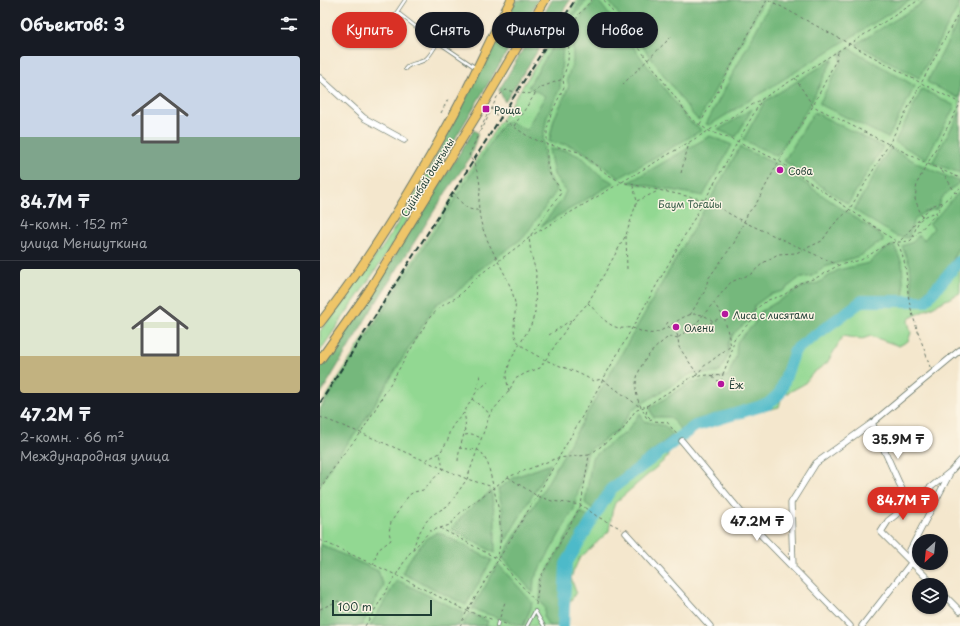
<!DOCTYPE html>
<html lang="ru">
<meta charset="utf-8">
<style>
:root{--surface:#171b24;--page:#20242c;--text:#f1f3f6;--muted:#9ea1a6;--line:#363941;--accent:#d93025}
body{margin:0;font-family:"Playpen Sans",sans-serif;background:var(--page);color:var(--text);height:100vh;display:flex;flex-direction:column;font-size:15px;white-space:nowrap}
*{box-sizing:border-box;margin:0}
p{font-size:13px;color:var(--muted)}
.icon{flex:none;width:22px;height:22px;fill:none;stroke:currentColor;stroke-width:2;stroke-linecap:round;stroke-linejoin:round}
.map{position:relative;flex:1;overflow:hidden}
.sheet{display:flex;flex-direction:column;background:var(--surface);width:320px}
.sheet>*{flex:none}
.banner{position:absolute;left:12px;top:12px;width:380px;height:36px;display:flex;gap:8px}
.needle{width:26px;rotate:207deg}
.controls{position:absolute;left:592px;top:534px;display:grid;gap:8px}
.controls a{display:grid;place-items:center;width:36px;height:36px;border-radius:50%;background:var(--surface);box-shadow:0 1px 3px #0004;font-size:20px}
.scale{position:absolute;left:12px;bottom:10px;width:100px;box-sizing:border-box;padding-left:4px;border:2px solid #1f3d34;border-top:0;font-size:11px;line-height:14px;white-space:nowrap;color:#1f3d34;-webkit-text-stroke:3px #fcf5e5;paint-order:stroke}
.price{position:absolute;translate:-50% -34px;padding:0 9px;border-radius:14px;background:#fff;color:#222;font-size:13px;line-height:26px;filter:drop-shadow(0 1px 2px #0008)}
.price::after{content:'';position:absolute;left:50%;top:24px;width:12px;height:9px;margin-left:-6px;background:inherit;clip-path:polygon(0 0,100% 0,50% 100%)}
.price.on{background:var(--accent);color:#fff}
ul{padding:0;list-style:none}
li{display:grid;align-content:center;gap:8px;height:212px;padding:0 20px}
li+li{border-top:1px solid var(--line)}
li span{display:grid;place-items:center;height:124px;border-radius:4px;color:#555}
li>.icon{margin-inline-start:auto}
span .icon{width:72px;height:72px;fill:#fffc;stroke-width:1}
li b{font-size:17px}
h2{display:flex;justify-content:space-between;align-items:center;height:48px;padding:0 20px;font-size:17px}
.pill{padding:0 14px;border-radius:18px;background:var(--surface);box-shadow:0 1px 3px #0004;font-size:14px;line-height:36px}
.pill.on{background:var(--accent);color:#fff}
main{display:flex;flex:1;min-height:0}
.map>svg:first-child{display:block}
</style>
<main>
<section class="sheet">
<h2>Объектов: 3<svg class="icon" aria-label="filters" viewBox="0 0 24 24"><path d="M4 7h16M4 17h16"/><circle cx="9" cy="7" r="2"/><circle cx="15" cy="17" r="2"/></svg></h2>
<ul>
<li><span style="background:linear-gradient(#c9d6e8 65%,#7fa58c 0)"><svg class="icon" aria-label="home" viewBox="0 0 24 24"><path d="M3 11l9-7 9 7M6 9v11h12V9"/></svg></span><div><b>84.7M ₸</b><p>4-комн. · 152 m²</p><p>улица Меншуткина</p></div></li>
<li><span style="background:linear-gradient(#dfe7d0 70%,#c2b280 0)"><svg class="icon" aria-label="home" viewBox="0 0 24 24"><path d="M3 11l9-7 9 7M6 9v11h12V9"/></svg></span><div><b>47.2M ₸</b><p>2-комн. · 66 m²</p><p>Международная улица</p></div></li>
</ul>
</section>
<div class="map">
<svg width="640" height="626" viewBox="0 0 640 626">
<rect width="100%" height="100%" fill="#fcf5e5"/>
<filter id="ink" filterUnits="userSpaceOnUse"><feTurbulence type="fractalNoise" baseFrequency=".025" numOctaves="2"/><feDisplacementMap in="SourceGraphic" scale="8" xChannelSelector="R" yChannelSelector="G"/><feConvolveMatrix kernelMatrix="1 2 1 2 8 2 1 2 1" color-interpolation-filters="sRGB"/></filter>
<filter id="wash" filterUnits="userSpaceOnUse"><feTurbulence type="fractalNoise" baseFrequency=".012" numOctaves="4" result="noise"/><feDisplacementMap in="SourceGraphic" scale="16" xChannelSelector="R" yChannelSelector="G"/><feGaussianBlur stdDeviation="0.9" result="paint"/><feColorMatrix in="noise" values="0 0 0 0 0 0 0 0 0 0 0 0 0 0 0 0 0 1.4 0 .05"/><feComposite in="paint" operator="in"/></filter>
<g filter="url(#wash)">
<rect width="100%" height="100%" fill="#f4e7cd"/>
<path fill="#92d892" stroke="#588a63" d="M 257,0 L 640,0 L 640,293 L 590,318 L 588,321 L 591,333 L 588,341 L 579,346 L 551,336 L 542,339 L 523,336 L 507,363 L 493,373 L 484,384 L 462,396 L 459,407 L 398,422 L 387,422 L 375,426 L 352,441 L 347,458 L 295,503 L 292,512 L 289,531 L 259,559 L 254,570 L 251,578 L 256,592 L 241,617 L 240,626 L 0,626 L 0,407 Z
M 101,186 L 105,189 L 68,252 L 0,351 L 0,331 L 64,245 Z"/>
<path fill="#75b87c" stroke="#4a7a58" d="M 196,0 L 218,0 L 105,189 L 101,186 Z
M 232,0 L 250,0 L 185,102 L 179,90 Z
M 261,0 L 267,0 L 254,17 L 243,45 L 240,88 L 227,116 L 223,138 L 225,171 L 237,190 L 204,237 L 155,273 L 135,294 L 116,304 L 40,428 L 16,458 L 0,485 L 0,410 L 182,125 L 189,121 L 206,130 L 225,96 L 208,87 Z
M 276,0 L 278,0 L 368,120 L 382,130 L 299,178 L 261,150 L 248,145 L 229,142 L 234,119 L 249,86 L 247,79 L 253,61 L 253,39 L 261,17 Z
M 288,0 L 444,0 L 379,120 L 374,116 Z
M 452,0 L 591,0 L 390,125 L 386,124 Z
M 607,0 L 640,0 L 640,3 L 599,78 L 536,44 Z
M 640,18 L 640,94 L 638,98 L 607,82 Z
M 529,48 L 595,86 L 568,138 L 499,104 L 521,62 L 521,53 Z
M 513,59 L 488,108 L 457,156 L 423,140 L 445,101 Z
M 602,89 L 635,106 L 606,159 L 575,142 Z
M 432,109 L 416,137 L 398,130 Z
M 494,112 L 563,147 L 528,204 L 464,161 Z
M 640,112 L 640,173 L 612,163 Z
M 154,130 L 158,133 L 150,158 L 126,192 L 50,312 L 0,395 L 0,368 L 70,263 Z
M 390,136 L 412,145 L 383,196 L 309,182 Z
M 420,147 L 460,166 L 563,237 L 563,242 L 556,244 L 542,255 L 505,267 L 492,276 L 478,279 L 463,291 L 449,295 L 435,305 L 429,320 L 414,333 L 408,344 L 409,353 L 401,370 L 395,373 L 372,373 L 313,409 L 298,430 L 268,451 L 254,509 L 214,579 L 213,593 L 182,557 L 221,494 Z
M 570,148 L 601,165 L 640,182 L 621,198 L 617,209 C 598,212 592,219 589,238 L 576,236 L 534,210 Z
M 229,149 L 248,151 L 263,158 L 280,175 L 294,183 L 221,226 L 242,200 L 246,191 L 234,175 Z
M 640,192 L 640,243 L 631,264 L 601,297 L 593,297 L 590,265 L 582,246 L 593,242 L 599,235 L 604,240 L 614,228 L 609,224 C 622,213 627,202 640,192 Z
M 574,245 L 582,263 L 584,296 L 540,296 L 470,349 L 456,389 L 446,400 L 376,420 L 361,430 L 350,417 L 333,417 L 330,408 L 370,383 L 408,376 L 416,356 L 417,342 L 434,324 L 440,312 L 482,287 L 498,283 L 518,270 L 549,263 L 562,251 Z
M 320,413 L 324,421 L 345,426 L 353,435 L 287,486 L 274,510 L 265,503 L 272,458 L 297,438 L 306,433 Z
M 231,464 L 184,543 L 183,511 L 178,489 L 195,477 Z
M 171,491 L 175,517 L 175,553 L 131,529 L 143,515 Z
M 261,512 L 269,517 L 243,563 L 239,626 L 229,626 L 224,618 L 225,608 L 220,601 L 221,582 Z
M 118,532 L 172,560 L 146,605 L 82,573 C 90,558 101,539 118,532 Z
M 0,544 L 58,571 L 64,586 L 41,626 L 0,626 Z
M 178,564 L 212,602 L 211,608 L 203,626 L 152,609 Z
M 77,580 L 144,613 L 138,626 L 50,626 Z
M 149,613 L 168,621 L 166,626 L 142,626 Z"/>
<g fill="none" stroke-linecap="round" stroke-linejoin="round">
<path stroke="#4ebac9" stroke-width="12" d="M 243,626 L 246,564 L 291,489 L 375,426 L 448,404 L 460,393 L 475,350 L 542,301 L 605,301 L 640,261"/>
</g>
</g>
<g filter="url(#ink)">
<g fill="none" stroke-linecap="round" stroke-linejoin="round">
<g stroke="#6a786a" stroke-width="4">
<path id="service" d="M 85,0 L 77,12 L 100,30 L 156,68
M 43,19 L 55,28 L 60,30 L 68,24 L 77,12
M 85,69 C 91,61 100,65 107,58 C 111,54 115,47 118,42
M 177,626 L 178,622
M 207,626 L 215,611 L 224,626"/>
</g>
<g stroke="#6a786a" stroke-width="7">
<path id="minor" d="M 0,78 L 44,118 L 84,140
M 552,423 L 589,505
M 362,441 L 436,530 L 530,626
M 306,533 L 390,626
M 473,566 L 471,503 L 496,463 L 552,423 L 640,350
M 614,585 L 561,532 L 568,521 L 630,472 L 640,461
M 621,592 L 640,611
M 542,626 L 592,562 L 590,550 L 629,475"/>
</g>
<g stroke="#6a786a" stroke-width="10">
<path id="primary" d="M 0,323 C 51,258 94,187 134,114 C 154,77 171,37 191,0
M 0,360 L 48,292 L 163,105 L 225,0"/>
</g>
<path stroke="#6a786a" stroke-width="1" stroke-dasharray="3 3" stroke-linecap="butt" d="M 284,0 L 371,119 L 389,131 L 419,142 L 459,161 L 577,242 C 589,266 585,280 590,305 C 595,326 604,347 610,367
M 449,0 L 601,83 L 640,103
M 475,78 L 493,106 L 608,164 L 640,178
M 302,85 L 353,35
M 172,108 L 175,114 L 209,137 L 226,144 L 259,152 L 287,174 L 301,182 L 385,200 L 424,222 L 518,265
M 121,113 L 128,99
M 167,115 L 149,155 C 155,164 160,177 160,189 C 160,196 158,203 159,210 C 161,242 189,271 195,303 C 197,314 189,334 200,344 C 223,364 249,366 273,381 L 282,379 L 320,407
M 380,124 L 447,0
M 194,126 L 219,88 L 243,79
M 160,130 L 162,130 L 177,97 L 186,90 L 207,94 L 215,92
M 622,171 L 635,192 L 640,194
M 361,173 L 369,143
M 133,192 C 142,202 144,211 158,210
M 317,201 L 338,191
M 602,217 L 595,199 L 597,183 L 640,104
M 306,236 L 307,269
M 593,237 C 598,220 600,216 617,212
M 581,240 L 611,206 L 623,202
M 393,302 L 403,316
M 268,303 C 276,311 287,326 299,328 C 302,329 307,327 311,328 C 319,329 325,335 334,333 C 357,327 368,302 393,321
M 370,315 L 385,291 L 388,279 L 414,243 L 428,213 L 436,204 L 459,161 L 493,106 L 517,58 L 518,52
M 348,322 L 346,325 L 356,332 L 358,337
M 374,326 L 411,282 L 431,274 L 443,263 L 458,254 L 476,253 L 502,241 L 513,225 L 529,210 L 569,144 L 640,10
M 229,335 L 251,320
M 358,338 L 350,336 C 331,349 311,371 317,396 C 318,403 323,410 326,417 L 333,421 L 347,422 L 358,436
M 376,376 L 383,367 L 411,346 L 404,316 L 388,324 L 372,326 L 358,338 L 359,347 L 378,375
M 392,377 L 401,383 L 403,374
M 157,390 L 160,375
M 189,391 L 186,377 L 190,361 L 211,325 L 215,312 L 216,272 L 211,254 L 209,237 L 442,99 L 599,0
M 152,399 L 169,413
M 328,405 L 326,414 L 331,419
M 0,417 L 41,433 L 147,479 L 173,487
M 145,435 L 152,434 L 161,438
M 139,448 L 158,450 L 162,453 L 168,464 L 179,511 L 181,537 L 178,557
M 106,460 L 120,453 L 128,440 L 129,433 L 133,425 L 143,414 L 157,391 L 168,382
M 138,461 C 139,442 149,431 144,413
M 188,477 L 217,496 L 232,501 L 261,505 L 278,517 L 302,529
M 0,490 L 20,458 L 41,433 L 110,317 L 122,306 L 137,297 L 158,276 L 208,239 L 241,193 L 237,184 L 231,177 L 227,164 L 227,129 L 231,114 L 244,87 L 243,79 L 248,61 L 249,39 L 258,15 L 272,0
M 120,528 L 178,559 L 216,602
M 0,540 L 76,575 L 89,554 L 110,531 L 130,525 L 141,512 L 188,477 L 237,458 L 269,455
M 93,549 L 97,537 L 105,523 L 112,515 L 129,505 L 147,479 L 170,414 L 189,391 L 195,379 L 206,373 L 220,368 L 252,320 L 268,303 L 306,235 L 317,201 L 313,186
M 53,565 L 58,550 L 71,540 L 69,532 L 71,522 L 89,495 L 94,492 L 103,490 L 123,469 L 120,453
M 216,605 L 219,580 L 261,505 L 269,455 L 302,431 L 315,411 L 328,405 L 372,377 L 388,375 L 396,376 L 403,374 L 412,351 L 414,339 L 431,321 L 437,308 L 448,300 L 464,295 L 480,283 L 496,278 L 519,265 L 541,260 L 569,243 L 590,241 L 618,212 L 623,202 L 640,188
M 0,609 L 18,601 L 54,609
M 180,617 L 185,602
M 183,623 L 191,626
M 45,626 L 76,575 L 147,611 L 174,620
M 140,626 L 147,611 L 217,496 L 442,99"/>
<use href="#service" stroke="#fff" stroke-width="2.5"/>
<use href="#minor" stroke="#fff" stroke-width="5.5"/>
<use href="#primary" stroke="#eec569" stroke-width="8"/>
<path stroke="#1f3d34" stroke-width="2" stroke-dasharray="6 3" stroke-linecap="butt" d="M 0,403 L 255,0"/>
</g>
</g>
<g fill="#b5179e" stroke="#fcf5e5" stroke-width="1.5">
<rect x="162" y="105" width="8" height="8" rx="2"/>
<circle cx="460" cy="170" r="4"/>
<circle cx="405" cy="314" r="4"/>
<circle cx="356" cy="327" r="4"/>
<circle cx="401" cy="384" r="4"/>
</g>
<g text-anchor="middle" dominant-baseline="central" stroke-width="3" stroke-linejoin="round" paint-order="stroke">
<g font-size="10" fill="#1f3d34" stroke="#fcf5e5" text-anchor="start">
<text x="174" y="109">Роща</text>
<text x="468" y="170">Сова</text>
<text x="413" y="314">Лиса с лисятами</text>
<text x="364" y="327">Олени</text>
<text x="409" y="384">Ёж</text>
</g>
<g font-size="10" fill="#1f3d34" stroke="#fcf5e5">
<text transform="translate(107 177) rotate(-58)">Сүйінбай даңғылы</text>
</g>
<g font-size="10" fill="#365c47" stroke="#fcf5e5">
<text x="370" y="203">Баум Тоғайы</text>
</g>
</g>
</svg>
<div class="controls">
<a><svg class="needle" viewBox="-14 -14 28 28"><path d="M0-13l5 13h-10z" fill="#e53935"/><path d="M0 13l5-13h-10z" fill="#9ea1a6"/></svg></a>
<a><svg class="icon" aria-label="layers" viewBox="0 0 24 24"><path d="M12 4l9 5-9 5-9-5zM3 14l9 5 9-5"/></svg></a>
</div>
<div class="scale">100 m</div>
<b class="price" style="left:578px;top:460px">35.9M ₸</b>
<b class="price on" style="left:583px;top:521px">84.7M ₸</b>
<b class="price" style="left:437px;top:542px">47.2M ₸</b>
<div class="banner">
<a class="pill on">Купить</a>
<a class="pill">Снять</a>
<a class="pill">Фильтры</a>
<a class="pill">Новое</a>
</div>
</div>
</main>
